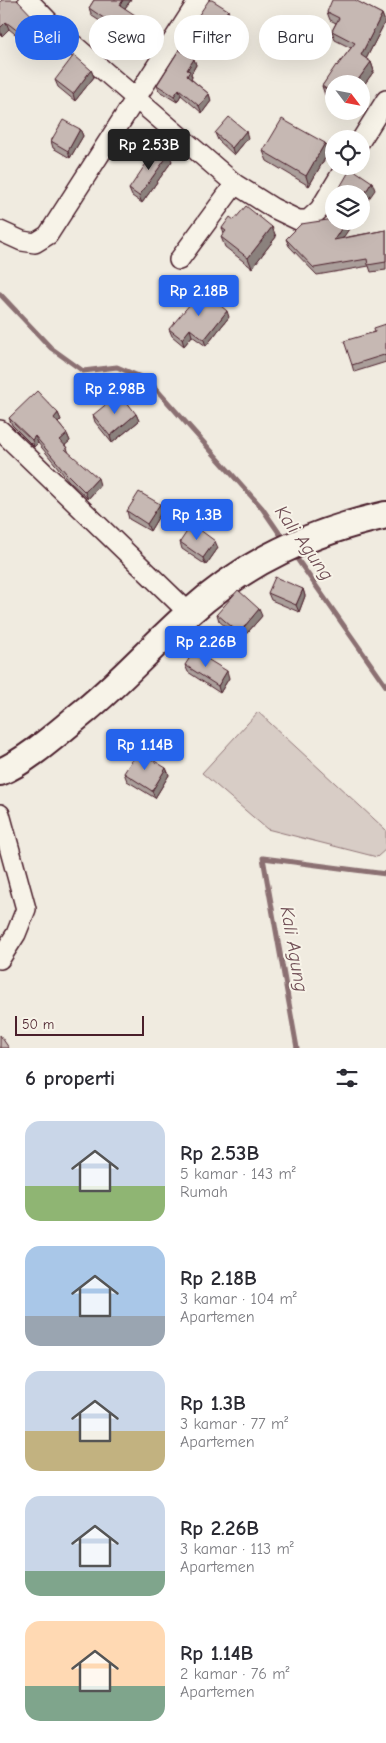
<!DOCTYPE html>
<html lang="id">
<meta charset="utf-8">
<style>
:root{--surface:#fff;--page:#f7f7f7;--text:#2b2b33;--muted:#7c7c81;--accent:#2563eb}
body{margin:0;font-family:"Comic Neue",sans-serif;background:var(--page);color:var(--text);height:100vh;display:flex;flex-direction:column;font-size:19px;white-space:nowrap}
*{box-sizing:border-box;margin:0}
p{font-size:16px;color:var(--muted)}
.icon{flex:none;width:28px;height:28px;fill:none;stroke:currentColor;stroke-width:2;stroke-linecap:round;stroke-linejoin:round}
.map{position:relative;height:1048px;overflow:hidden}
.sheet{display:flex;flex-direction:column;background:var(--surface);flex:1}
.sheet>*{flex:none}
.hud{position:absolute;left:15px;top:15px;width:356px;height:45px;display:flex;gap:10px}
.needle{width:32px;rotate:122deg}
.fabs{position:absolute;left:325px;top:75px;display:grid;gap:10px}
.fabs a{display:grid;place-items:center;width:45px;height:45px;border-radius:50%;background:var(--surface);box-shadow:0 5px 20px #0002;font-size:25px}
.scale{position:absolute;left:15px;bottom:12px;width:129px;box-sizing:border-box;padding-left:5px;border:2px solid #4a1f2b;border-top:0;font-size:14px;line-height:18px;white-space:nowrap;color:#4a1f2b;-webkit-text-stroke:4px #f7f3e8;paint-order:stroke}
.price{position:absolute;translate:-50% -42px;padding:0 11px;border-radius:5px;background:var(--accent);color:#fff;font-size:16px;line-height:32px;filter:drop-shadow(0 1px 2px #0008)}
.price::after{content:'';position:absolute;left:50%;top:30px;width:15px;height:11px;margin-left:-8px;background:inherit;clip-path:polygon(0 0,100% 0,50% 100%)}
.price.current{background:#222;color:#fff}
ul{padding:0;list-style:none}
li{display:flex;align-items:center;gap:15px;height:125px;padding:0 25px}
li span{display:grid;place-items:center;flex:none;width:140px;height:100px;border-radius:15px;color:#555}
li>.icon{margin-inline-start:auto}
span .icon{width:60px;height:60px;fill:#fffc;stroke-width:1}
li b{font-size:21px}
h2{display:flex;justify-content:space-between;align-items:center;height:60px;padding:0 25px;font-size:21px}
.chip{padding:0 18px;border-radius:22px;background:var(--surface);box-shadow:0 5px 20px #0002;font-size:18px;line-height:45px}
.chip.current{background:var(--accent);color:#fff}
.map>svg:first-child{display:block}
</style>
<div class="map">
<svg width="386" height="1048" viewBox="0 0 386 1048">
<rect width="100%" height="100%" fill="#f0ebe0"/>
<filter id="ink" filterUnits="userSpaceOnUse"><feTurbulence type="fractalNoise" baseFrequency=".02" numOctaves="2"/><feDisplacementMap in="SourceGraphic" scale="10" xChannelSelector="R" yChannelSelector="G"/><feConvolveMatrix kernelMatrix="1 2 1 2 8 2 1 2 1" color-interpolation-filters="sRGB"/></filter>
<g filter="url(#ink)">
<path fill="#d8cdc6" stroke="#917678" d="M 258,712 L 386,830 L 386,849 L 377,857 L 267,829 L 202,773 Z"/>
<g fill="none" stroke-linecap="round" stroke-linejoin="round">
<path stroke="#8b6f72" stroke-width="5" d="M 0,294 L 51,348 L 83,371 L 117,367 L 148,380 L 262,508 L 284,540
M 293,553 L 386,686
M 297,1048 L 263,858 L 386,874"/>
<g stroke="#4a1f2b" stroke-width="22">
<path id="street" d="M 28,0 L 59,32 L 235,184 L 273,208 L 298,220 L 308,220 L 320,209 L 346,166
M 361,140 L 386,100
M 0,231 L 22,241 L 35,243 L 48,235 L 199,0
M 179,260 L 235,184
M 0,430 L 189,613
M 0,814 L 26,909 L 16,934 L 0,959"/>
</g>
<g stroke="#4a1f2b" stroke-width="30">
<path id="secondary" d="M 0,772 C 29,760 61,730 86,710 C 122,680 153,645 188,614 C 246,561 311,532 386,515"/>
</g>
<use href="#street" stroke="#f7f3e8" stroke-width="19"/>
<use href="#secondary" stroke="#f7f3e8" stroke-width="26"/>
</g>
<path fill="#aa9e9a" stroke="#4a1f2b" d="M 94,0 L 131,0 L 125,8 L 138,22 L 120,49 L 104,38 L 102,31 L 106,25 L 92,16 L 89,8 Z
M 0,2 L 35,19 L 38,26 L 25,42 L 9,29 L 2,36 L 0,34 Z
M 360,3 L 382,14 L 385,22 L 366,59 L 371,62 L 374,71 L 361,89 L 361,84 L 334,84 L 334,101 L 325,95 L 322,86 L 351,48 L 335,40 L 332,31 L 336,23 L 330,20 L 327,12 Z
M 198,16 L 230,17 L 219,34 L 201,23 Z
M 194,59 L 196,65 L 191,74 L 192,77 L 191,79 L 209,94 L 211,101 L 202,113 L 181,95 L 177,102 L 159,91 L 157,85 Z
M 91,70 L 94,77 L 75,101 L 58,87 L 55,80 Z
M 80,129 L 83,136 L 70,158 L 53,148 L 51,141 Z
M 215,133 L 248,138 L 234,155 L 218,140 Z
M 325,143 L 328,153 L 309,186 L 267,161 L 263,151 Z
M 172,161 L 142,203 L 132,196 L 129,189 Z
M 334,221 L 352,221 L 353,223 L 342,238 L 386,230 L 386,270 L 371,272 L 369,266 L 317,275 L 289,246 L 286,239 Z
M 272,227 L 276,237 L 252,268 L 225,247 L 221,237 L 224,234 L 222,228 Z
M 229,317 L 206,346 L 192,336 L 184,346 L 172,336 L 169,329 Z
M 386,324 L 386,362 L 354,372 L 352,365 L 375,332 Z
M 58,413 L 61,420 L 58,423 L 67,434 L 70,441 L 65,445 L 67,448 L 69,453 L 100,485 L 88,499 L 68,480 L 38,443 L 34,447 L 12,425 L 9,418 Z
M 136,414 L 139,421 L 112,443 L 95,422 L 93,415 Z
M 127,511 L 162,511 L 150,531 L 129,519 Z
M 180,542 L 218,548 L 206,565 L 182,549 Z
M 303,589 L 305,596 L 299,612 L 271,600 L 268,593 Z
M 217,614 L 262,616 L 241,640 L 219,621 Z
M 185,665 L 229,678 L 220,693 L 188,672 Z
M 166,768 L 169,775 L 155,798 L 127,781 L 124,773 Z"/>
<path fill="#8b817d" stroke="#4a1f2b" d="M 123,0 L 131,0 L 122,12 L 120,5 Z
M 228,10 L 230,17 L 219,34 L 217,27 Z
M 382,14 L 385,22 L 364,63 L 361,55 Z
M 135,15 L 138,22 L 120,49 L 117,41 Z
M 35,19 L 38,26 L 25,42 L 23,35 Z
M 6,22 L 9,29 L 2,36 L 0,31 L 0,28 Z
M 194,59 L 196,65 L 191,74 L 192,77 L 189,82 L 187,76 L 187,70 Z
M 371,62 L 374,71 L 361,89 L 361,84 L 355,84 Z
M 91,70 L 94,77 L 75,101 L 73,94 Z
M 179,89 L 181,95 L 177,102 L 174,96 Z
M 209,94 L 211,101 L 202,113 L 199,106 Z
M 80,129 L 83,136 L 70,158 L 68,151 Z
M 246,131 L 248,138 L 234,155 L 232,148 Z
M 325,143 L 328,153 L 309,186 L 306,176 Z
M 169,154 L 172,161 L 142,203 L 139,196 Z
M 372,182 L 375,190 L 361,210 L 361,199 Z
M 346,221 L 352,221 L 353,223 L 337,247 L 334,240 Z
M 272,227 L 276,237 L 252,268 L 248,258 Z
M 227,311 L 229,317 L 206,346 L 204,340 Z
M 190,329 L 192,336 L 184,346 L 182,339 Z
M 58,413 L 61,420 L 56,425 L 54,418 Z
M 136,414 L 139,421 L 112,443 L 110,436 Z
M 67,434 L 70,441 L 63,447 L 60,440 Z
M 35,436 L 38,443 L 34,447 L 32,440 Z
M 98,478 L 100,485 L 88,499 L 85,492 Z
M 160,504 L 162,511 L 150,531 L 147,524 Z
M 215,541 L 218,548 L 206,565 L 203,558 Z
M 303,589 L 305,596 L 299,612 L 296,605 Z
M 259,609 L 262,616 L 241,640 L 239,633 Z
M 227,671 L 229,678 L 220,693 L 218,686 Z
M 166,768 L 169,775 L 155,798 L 152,791 Z"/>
<path fill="#c6b8b3" stroke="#4a1f2b" d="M 2,0 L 17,0 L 35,19 L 23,35 L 6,22 L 0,28 L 0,2 Z
M 94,0 L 123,0 L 120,5 L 135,15 L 117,41 L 102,31 L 108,21 L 89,8 Z
M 209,0 L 212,0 L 228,10 L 217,27 L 198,16 Z
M 332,0 L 355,0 L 382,14 L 361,55 L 371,62 L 355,84 L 334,84 L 334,94 L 322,86 L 336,65 L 337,66 L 355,43 L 332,31 L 339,18 L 327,12 Z
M 179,50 L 194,59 L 187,70 L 190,71 L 187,76 L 209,94 L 199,106 L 179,89 L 174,96 L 157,85 Z
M 74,55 L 91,70 L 73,94 L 55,80 Z
M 229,117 L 246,131 L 232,148 L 215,133 Z
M 282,119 L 325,143 L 306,176 L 263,151 Z
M 63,120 L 80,129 L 68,151 L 51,141 Z
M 158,146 L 169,154 L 139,196 L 129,189 Z
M 351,168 L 372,182 L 361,199 L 361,194 L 336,194 Z
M 334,197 L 334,203 L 331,201 Z
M 246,206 L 272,227 L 248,258 L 221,237 L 226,231 L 222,228 L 230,217 L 234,220 Z
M 334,219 L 334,221 L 346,221 L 334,240 L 386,230 L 386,262 L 368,265 L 367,259 L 314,268 L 286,239 L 301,224 Z
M 202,290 L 227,311 L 204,340 L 190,329 L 182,339 L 169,329 Z
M 386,324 L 386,356 L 385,356 L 384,355 L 352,365 L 344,341 L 375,332 L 374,328 Z
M 37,391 L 58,413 L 54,418 L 67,434 L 60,440 L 67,448 L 65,449 L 98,478 L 85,492 L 66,473 L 35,436 L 32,440 L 9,418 Z
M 120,393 L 136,414 L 110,436 L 93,415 Z
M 139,492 L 160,504 L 147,524 L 127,511 Z
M 192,524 L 215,541 L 203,558 L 180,542 Z
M 275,577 L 303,589 L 296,605 L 268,593 Z
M 238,590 L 259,609 L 239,633 L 217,614 Z
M 194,651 L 227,671 L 218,686 L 185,665 Z
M 138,751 L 166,768 L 152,791 L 124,773 Z
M 0,1035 L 9,1048 L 0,1048 Z"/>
</g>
<g text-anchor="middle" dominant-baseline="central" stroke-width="4" stroke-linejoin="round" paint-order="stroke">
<g font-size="19" font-style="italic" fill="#704e55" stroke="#f7f3e8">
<text transform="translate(304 543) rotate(55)">Kali Agung</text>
<text transform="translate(294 949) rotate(80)">Kali Agung</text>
</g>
</g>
</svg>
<div class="fabs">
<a><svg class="needle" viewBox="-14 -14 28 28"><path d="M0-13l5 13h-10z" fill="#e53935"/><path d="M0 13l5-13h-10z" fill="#7c7c81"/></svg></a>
<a><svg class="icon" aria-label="locate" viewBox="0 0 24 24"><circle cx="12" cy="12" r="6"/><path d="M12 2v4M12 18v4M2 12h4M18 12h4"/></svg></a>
<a><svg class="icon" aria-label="layers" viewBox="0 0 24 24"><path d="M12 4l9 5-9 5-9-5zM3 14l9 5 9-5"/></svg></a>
</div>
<div class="scale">50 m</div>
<b class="price current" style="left:149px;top:171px">Rp 2.53B</b>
<b class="price" style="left:199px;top:317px">Rp 2.18B</b>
<b class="price" style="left:115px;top:415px">Rp 2.98B</b>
<b class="price" style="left:197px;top:541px">Rp 1.3B</b>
<b class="price" style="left:206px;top:668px">Rp 2.26B</b>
<b class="price" style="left:145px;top:771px">Rp 1.14B</b>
<div class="hud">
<a class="chip current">Beli</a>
<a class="chip">Sewa</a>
<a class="chip">Filter</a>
<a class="chip">Baru</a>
</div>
</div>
<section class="sheet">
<h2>6 properti<svg class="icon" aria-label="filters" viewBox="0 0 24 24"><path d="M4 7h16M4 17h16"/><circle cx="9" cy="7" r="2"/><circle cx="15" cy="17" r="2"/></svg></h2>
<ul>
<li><span style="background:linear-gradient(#c9d6e8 65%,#8fb573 0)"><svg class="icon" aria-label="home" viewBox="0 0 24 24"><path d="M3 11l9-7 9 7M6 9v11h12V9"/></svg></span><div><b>Rp 2.53B</b><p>5 kamar · 143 m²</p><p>Rumah</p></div></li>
<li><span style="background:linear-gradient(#a9c7e8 70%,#9aa5b1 0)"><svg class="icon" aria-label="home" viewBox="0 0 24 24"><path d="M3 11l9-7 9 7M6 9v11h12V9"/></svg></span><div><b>Rp 2.18B</b><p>3 kamar · 104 m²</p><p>Apartemen</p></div></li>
<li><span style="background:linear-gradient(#c9d6e8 60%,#c2b280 0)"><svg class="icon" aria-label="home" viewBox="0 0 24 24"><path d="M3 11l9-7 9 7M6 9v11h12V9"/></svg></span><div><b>Rp 1.3B</b><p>3 kamar · 77 m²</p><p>Apartemen</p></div></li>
<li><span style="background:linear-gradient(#c9d6e8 75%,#7fa58c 0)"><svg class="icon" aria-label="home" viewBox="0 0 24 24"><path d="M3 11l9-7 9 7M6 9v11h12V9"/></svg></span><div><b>Rp 2.26B</b><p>3 kamar · 113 m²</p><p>Apartemen</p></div></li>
<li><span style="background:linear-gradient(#ffd9b3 65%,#7fa58c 0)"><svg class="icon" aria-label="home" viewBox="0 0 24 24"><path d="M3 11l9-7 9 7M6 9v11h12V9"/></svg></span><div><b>Rp 1.14B</b><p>2 kamar · 76 m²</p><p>Apartemen</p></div></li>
</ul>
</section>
